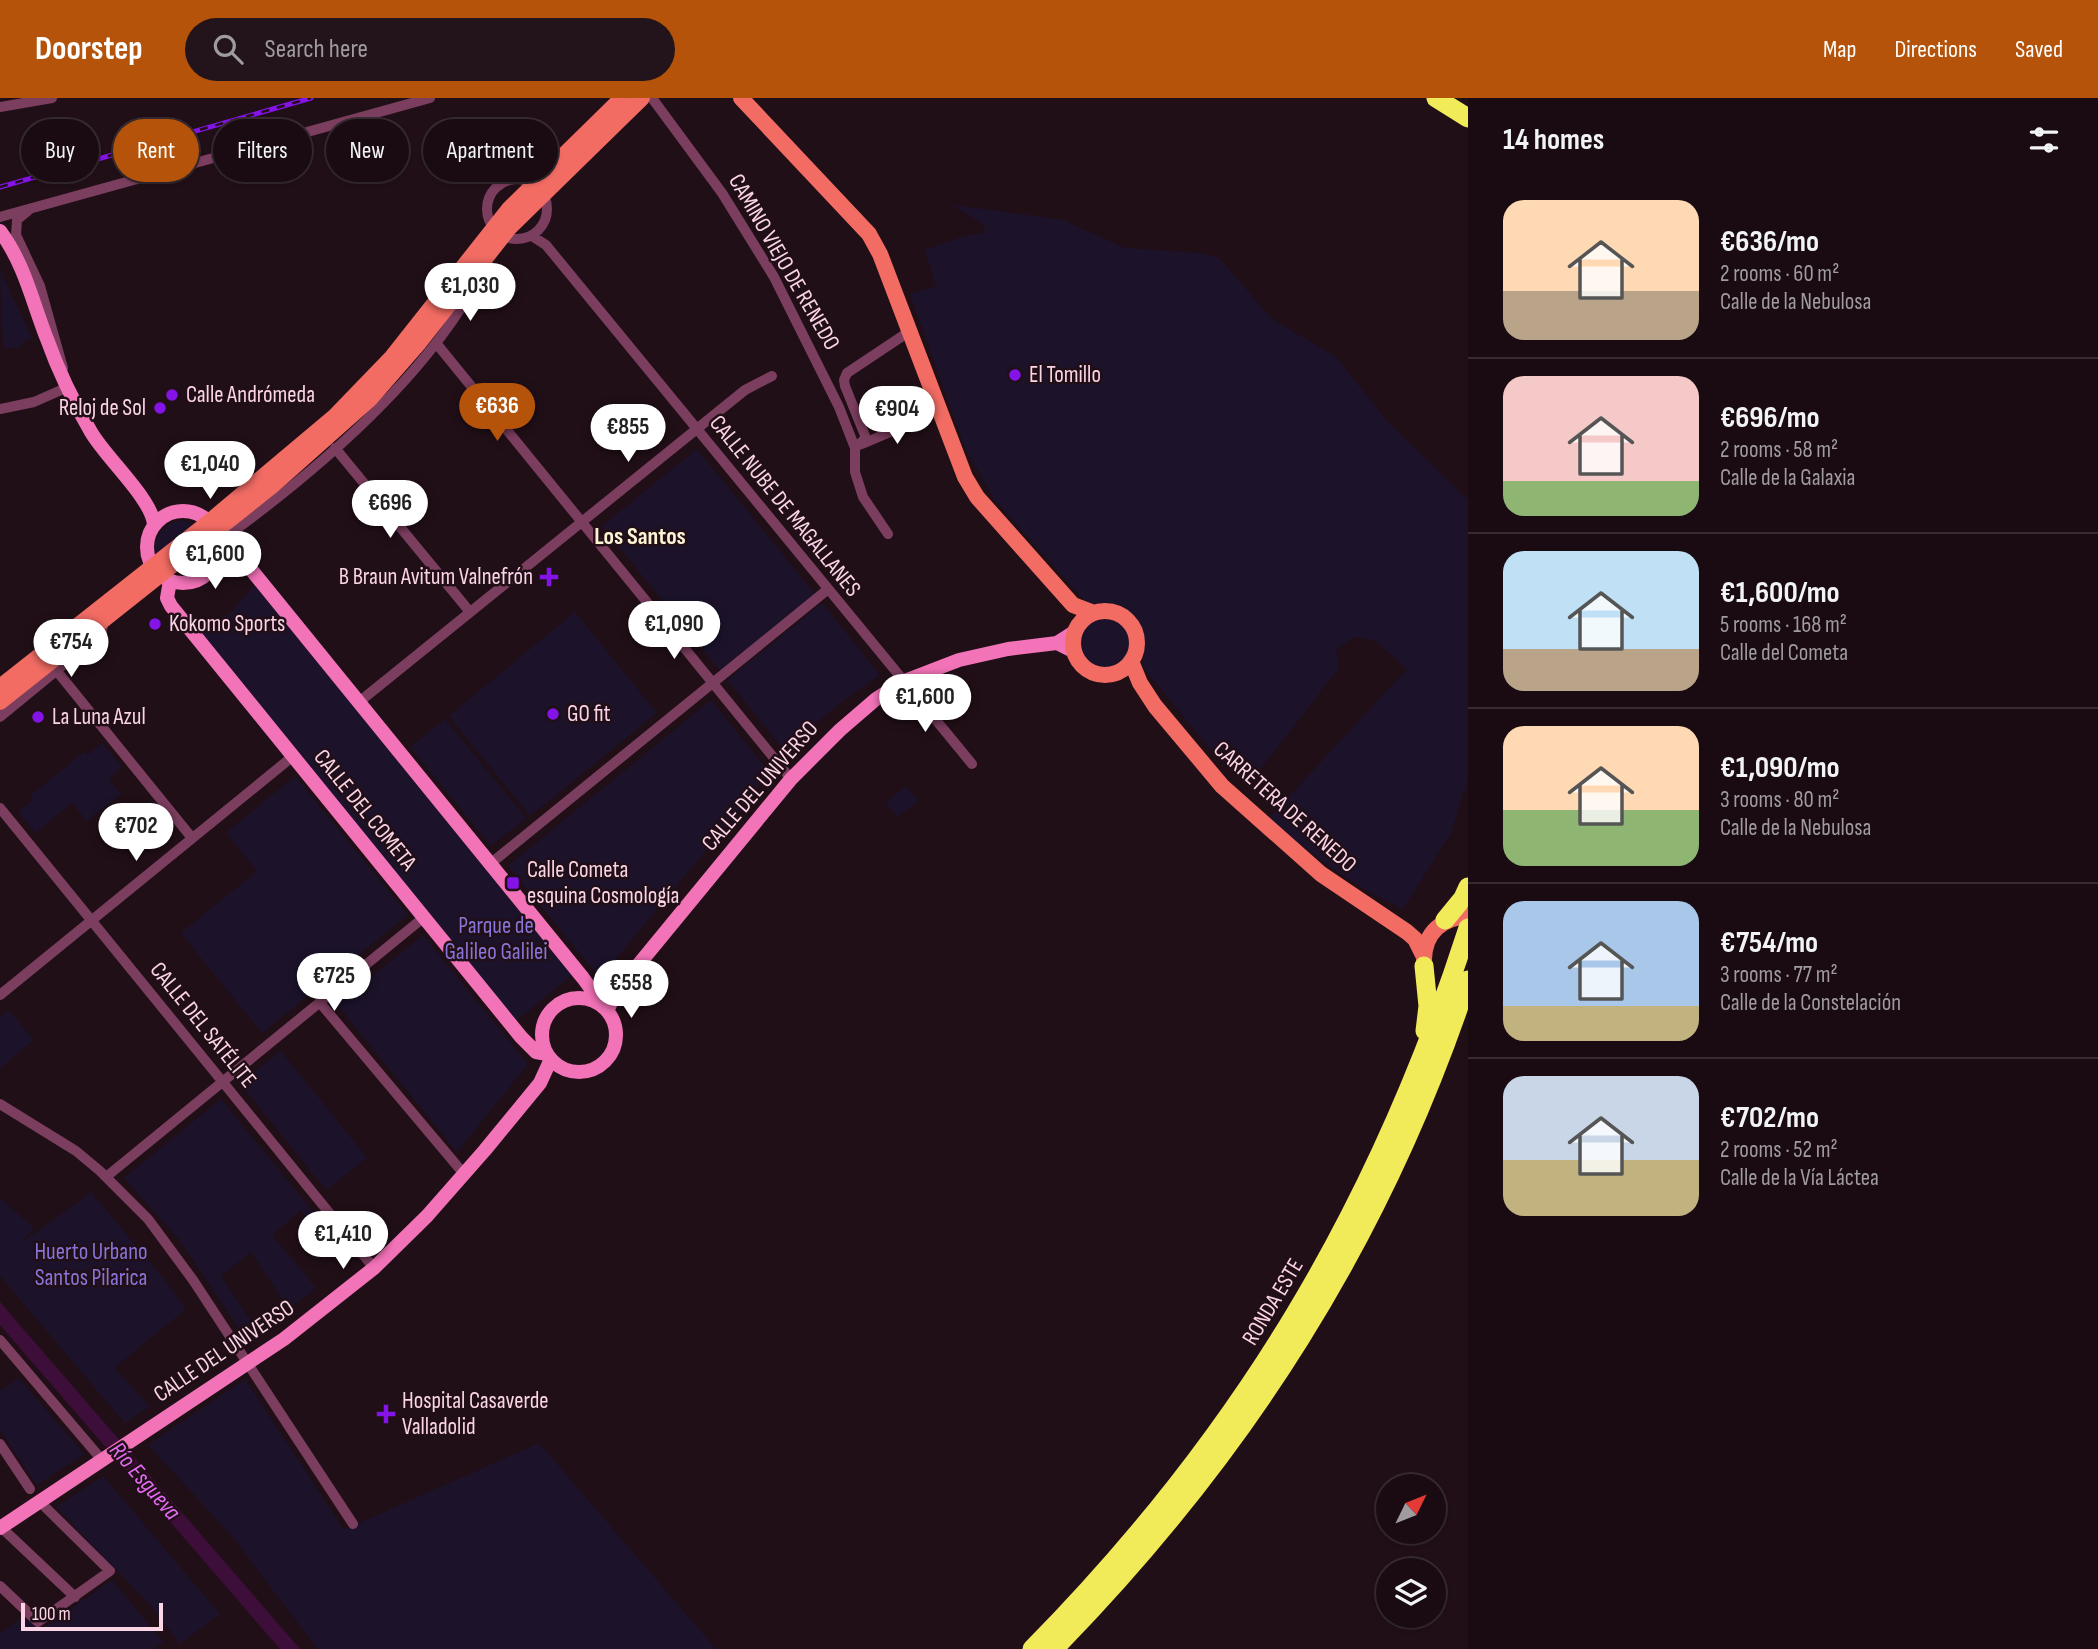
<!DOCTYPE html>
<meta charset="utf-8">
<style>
:root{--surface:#190b11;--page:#22141a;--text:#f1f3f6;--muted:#9f9b9f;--line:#372b31;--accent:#b45309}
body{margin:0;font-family:"Sofia Sans Condensed",sans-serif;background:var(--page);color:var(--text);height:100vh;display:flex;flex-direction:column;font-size:26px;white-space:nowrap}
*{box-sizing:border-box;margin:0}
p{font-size:23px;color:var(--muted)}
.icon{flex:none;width:38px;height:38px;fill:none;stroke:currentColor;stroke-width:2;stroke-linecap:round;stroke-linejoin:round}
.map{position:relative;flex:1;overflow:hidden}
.details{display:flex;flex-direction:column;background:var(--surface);width:630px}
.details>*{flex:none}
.banner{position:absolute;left:21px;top:21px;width:665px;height:63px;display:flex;gap:14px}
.needle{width:46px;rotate:47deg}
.controls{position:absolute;left:1376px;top:1376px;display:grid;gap:14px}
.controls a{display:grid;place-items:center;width:70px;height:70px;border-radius:50%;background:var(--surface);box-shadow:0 2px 5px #0004,0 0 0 2px var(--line);font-size:35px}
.scale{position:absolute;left:21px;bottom:18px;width:142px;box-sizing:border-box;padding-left:7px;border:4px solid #fbd4e6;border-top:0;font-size:19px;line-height:24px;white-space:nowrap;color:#fbd4e6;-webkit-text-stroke:5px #210f17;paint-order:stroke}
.price{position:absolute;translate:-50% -60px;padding:0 16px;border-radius:24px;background:#fff;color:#222;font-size:23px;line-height:46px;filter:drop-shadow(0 2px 4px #0008)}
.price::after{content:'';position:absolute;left:50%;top:42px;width:21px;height:16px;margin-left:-10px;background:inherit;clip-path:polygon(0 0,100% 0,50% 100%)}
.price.active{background:var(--accent);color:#fff}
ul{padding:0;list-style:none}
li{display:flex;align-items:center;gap:21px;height:175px;padding:0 35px}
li+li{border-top:2px solid var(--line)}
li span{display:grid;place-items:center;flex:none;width:196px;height:140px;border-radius:21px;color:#555}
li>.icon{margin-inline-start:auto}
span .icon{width:84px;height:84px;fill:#fffc;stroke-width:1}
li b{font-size:30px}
h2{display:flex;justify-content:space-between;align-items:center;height:84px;padding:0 35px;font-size:30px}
.tag{padding:0 24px;border-radius:32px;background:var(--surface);box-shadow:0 2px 5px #0004,0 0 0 2px var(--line);font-size:24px;line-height:63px}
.tag.active{background:var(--accent);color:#fff}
header{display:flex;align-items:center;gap:42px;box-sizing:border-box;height:98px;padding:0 35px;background:var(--accent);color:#fff}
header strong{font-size:33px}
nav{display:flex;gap:38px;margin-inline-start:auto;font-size:24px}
.search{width:490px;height:63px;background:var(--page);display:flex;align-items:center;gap:18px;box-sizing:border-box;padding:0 24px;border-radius:38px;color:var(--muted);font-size:26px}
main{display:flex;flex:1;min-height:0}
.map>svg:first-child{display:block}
</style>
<header>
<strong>Doorstep</strong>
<div class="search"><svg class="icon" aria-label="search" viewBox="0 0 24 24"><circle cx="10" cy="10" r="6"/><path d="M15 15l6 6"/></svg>Search here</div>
<nav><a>Map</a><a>Directions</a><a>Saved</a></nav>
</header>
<main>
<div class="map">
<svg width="1468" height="1551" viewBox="0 0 1468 1551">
<rect width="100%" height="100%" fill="#210f17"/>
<path fill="#1c132b" d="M 953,107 L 1063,122 L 1125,150 L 1199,155 L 1219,160 L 1272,221 L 1336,259 L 1387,323 L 1468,402 L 1468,680 L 1451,735 L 1403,811 C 1354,788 1310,756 1269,720 L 1407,571 L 1374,542 L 1354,539 L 1336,552 L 1339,570 L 1248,687 L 1211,652 L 1143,569 L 1144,535 L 1135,518 L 1120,507 L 1089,505 L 1083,501 L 994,401 L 965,350 L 910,196 L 936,188 L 925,152 L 964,138 L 984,135 L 985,128 Z
M 0,172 L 32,240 L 20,246 L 21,250 L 7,250 L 3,248 Z
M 697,351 L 815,496 L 720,573 L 602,428 Z
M 182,422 L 195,427 L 155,457 C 152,438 165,425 182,422 Z
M 255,486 L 573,876 L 515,924 L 195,530 L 231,515 Z
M 822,505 L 880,577 C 845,600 815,624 786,654 L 727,582 Z
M 575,514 L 657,615 L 530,718 L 449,618 Z
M1080 546a25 25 0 1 1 50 0a25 25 0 1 1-50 0Z
M 711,602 L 770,675 L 600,880 L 508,768 Z
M 445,621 L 526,720 L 491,748 L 410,649 Z
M 102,645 L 122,669 L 109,681 L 121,696 L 87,723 L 72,705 L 35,735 L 18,714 L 33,702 L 30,698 L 84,654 L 88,657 Z
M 295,678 L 408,817 L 262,935 L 181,835 L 257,773 L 226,735 Z
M 906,688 L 918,703 L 898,719 L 886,705 Z
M 423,837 L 528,966 L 457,1054 L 337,907 Z
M 9,912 L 34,942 L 0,970 L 0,919 Z
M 281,953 L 367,1060 L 326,1092 L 240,985 Z
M 221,1001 L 352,1161 L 346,1166 L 301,1112 L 272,1137 L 316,1190 L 289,1211 L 251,1154 L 221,1178 L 257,1233 L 246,1241 L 181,1144 L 124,1080 Z
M 91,1094 L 165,1182 L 186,1211 L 114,1270 L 150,1308 L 125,1325 L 0,1178 L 0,1100 L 34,1130 L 20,1146 Z
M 19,1280 L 84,1356 L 37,1387 L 0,1332 L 0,1293 Z
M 245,1281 L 344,1432 L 539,1345 L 716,1551 L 318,1551 L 231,1437 L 148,1347 Z
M 103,1378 L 220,1516 L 180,1546 L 153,1510 L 56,1409 Z
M 112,1482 L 163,1544 L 154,1551 L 0,1551 L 0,1536 L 25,1518 L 39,1533 Z"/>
<path fill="#3c0e39" d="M 0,1204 L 300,1551 L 280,1551 L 0,1227 Z"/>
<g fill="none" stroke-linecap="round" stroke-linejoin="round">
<path stroke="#7c3e5f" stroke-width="10" d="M 652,0 L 722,95 L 774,179 L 839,309 L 855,350 L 855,374 L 863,399 L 888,436
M 0,9 L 52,0
M487 111a30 30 0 1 1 60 0a30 30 0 1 1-60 0Z
M 29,112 L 17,122 L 16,137 L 40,188 L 63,270
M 0,119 L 430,0
M 532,138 L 546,147 L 972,666
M 436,245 L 791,681
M 0,311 L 34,304 L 68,289
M 862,346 L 921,321
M 335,350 L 470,514
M 855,350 L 866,340 L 845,288 L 844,282 L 847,275 L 910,233
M 219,444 C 306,381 402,301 461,210 L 459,194
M 56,572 L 192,740
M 359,604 L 745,292 L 772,278
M 0,619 L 95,541 L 102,533 L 104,520
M 0,710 L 374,1170
M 490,766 L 827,492
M 0,897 L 292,659
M 321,906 L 464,1076
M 0,1006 L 76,1053 L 100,1073 L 148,1121 L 193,1182 L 353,1426
M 106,1079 L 423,820
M 0,1242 L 102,1362
M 0,1346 L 30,1391
M 4,1432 L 75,1499
M 0,1488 L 38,1524 L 110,1473 L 39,1403"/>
<path stroke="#f373b8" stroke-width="14" d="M 0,133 C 25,167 32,203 47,241 C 58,272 74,305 91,334 C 106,360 151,400 154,426
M147 449a36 36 0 1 1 72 0a36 36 0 1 1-72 0Z
M 220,448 L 237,456 L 249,469 L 583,880 L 591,891 L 592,902
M 170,483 L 167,500 L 171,508 L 521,939 L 536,954 L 547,956
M 1057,545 L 1075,554
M542 937a37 37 0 1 1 74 0a37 37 0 1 1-74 0Z
M 607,913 L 616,894 L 791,681 L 840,632 L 876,601 L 902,584 L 959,562 L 1008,551 L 1057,545 L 1076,533
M 0,1430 L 284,1241 L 374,1170 L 427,1118 L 485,1052 L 540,985 L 551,961"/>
<path stroke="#f26c64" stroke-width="16" d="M 741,0 L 869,136 L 880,156 L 965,379 L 977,399 L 1073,507 L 1094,515
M1073 545a32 32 0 1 1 64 0a32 32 0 1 1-64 0Z
M 1131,563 L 1140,585 L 1155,608 L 1222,688 L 1321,776 L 1407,834 L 1415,841 L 1423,857
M 0,589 L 209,424 L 335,318 L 392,259 L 509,111 L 622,0
M 0,604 L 272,388 L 370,301 L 418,246 L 509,130 L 642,0
M 1424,861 C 1425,834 1442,820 1468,818"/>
<path stroke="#f1ea59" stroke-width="19" d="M 1436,0 L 1468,20
M 1445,822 L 1463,800 L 1468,789
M 1424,868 L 1428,908 L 1425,933
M 1032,1551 C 1241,1339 1377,1113 1468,830
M 1054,1551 C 1244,1357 1383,1140 1468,882"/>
<g stroke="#8413e7" stroke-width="5">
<path id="rail" d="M 0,89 L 311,0"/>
</g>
<use href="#rail" stroke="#210f17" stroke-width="2.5" stroke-dasharray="8" stroke-linecap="butt"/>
</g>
<g fill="#8413e7" stroke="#210f17" stroke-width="2.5">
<circle cx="1015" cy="277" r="7"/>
<circle cx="172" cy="297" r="7"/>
<circle cx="160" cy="310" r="7"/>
<path d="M545.5 468.5h7v7h7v7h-7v7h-7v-7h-7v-7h7z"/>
<circle cx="155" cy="526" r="7"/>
<circle cx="553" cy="616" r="7"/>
<circle cx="38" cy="619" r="7"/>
<rect x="506" y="778" width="14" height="14" rx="3.5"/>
<path d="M382.5 1305.5h7v7h7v7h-7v7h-7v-7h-7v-7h7z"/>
</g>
<g text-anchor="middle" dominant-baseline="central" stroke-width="5" stroke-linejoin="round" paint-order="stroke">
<g font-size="23" fill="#fbd4e6" stroke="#210f17">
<text transform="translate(784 164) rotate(60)">CAMINO VIEJO DE RENEDO</text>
<text transform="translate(785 408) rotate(51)">CALLE NUBE DE MAGALLANES</text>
<text transform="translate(760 688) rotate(-49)">CALLE DEL UNIVERSO</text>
<text transform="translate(1285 709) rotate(42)">CARRETERA DE RENEDO</text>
<text transform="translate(365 712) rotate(51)">CALLE DEL COMETA</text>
<text transform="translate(203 927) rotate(51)">CALLE DEL SATÉLITE</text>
<text transform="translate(1273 1204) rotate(-59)">RONDA ESTE</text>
<text transform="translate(224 1253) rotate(-34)">CALLE DEL UNIVERSO</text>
</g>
<g font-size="23" fill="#fbd4e6" stroke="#210f17" text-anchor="start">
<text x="1029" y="277">El Tomillo</text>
<text x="186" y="297">Calle Andrómeda</text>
<text x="146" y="310" text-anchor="end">Reloj de Sol</text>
<text x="533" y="479" text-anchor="end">B Braun Avitum Valnefrón</text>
<text x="169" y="526">Kokomo Sports</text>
<text x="567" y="616">GO fit</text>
<text x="52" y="619">La Luna Azul</text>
<text x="527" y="772">Calle Cometa<tspan x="527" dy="26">esquina Cosmología</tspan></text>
<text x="402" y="1303">Hospital Casaverde<tspan x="402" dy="26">Valladolid</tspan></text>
</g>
<g font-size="23" fill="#8775d9" stroke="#210f17">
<text x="496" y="828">Parque de<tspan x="496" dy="26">Galileo Galilei</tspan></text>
<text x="91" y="1154">Huerto Urbano<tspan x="91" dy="26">Santos Pilarica</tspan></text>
</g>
<g font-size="24" font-weight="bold" fill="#fcf4d5" stroke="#210f17">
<text x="640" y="438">Los Santos</text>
</g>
<g font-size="24" font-style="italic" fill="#e46af3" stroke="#210f17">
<text transform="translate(145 1383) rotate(49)">Río Esgueva</text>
</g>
</g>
</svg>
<div class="controls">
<a><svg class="needle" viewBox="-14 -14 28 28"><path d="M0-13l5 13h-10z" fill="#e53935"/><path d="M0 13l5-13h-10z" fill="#9f9b9f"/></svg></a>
<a><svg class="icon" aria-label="layers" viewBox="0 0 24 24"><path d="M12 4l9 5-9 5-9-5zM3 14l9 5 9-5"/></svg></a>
</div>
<div class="scale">100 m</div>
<b class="price" style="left:470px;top:225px">€1,030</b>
<b class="price active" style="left:497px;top:345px">€636</b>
<b class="price" style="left:897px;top:348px">€904</b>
<b class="price" style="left:628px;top:366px">€855</b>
<b class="price" style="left:210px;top:403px">€1,040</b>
<b class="price" style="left:390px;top:442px">€696</b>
<b class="price" style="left:215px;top:493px">€1,600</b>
<b class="price" style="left:674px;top:563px">€1,090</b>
<b class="price" style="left:71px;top:581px">€754</b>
<b class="price" style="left:925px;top:636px">€1,600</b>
<b class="price" style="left:136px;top:765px">€702</b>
<b class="price" style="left:334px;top:915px">€725</b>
<b class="price" style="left:631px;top:922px">€558</b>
<b class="price" style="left:343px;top:1173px">€1,410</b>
<div class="banner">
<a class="tag">Buy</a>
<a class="tag active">Rent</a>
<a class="tag">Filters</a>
<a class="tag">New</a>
<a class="tag">Apartment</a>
</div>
</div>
<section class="details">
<h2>14 homes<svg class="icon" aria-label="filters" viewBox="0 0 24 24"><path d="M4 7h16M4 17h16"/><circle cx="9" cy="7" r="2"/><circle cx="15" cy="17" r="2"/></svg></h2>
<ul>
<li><span style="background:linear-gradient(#ffd9b3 65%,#b9a48a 0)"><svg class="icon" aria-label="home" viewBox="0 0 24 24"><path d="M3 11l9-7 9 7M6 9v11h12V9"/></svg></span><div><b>€636/mo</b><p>2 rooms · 60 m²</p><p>Calle de la Nebulosa</p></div></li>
<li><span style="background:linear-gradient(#f6c9c9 75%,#8fb573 0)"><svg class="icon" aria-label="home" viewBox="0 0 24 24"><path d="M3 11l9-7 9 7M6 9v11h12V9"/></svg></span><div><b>€696/mo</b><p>2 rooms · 58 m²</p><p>Calle de la Galaxia</p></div></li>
<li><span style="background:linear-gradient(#bfe0f5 70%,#b9a48a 0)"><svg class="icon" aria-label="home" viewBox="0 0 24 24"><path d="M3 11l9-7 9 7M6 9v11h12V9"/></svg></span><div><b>€1,600/mo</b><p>5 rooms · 168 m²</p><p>Calle del Cometa</p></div></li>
<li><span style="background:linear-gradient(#ffd9b3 60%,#8fb573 0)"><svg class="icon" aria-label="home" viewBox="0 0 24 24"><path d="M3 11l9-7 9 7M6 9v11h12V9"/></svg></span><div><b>€1,090/mo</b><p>3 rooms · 80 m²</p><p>Calle de la Nebulosa</p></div></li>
<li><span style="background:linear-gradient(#a9c7e8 75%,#c2b280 0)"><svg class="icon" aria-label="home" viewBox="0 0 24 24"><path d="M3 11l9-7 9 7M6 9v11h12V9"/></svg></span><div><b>€754/mo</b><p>3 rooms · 77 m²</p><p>Calle de la Constelación</p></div></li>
<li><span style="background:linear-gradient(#c9d6e8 60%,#c2b280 0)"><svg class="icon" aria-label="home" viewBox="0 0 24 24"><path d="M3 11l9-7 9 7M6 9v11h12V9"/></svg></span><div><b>€702/mo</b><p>2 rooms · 52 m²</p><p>Calle de la Vía Láctea</p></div></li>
</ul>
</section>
</main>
